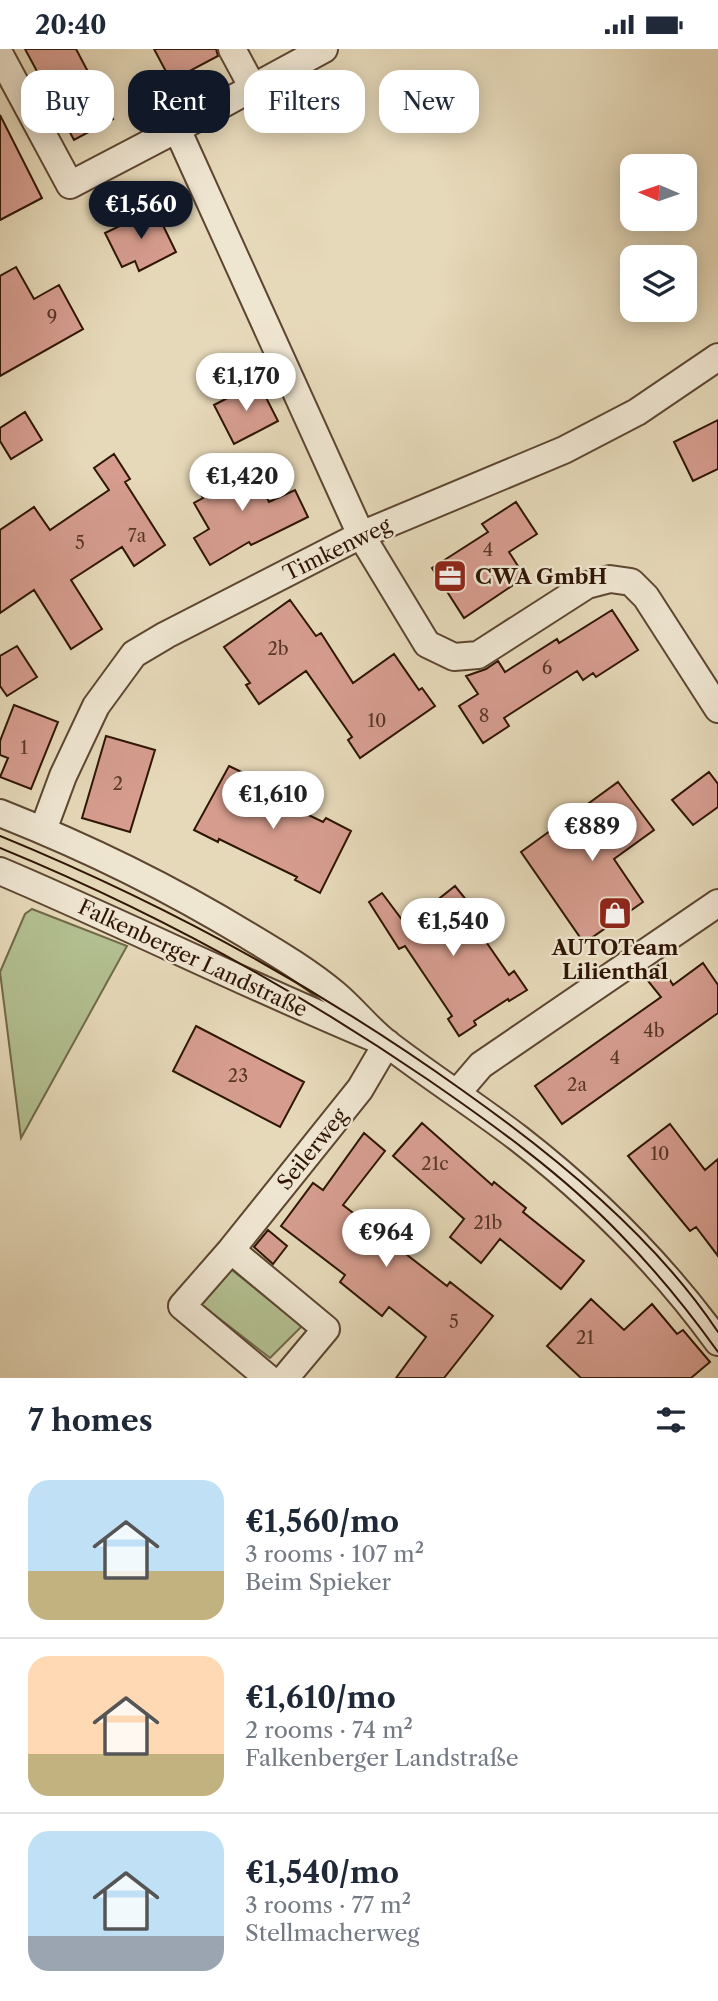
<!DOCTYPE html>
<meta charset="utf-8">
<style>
:root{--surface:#fff;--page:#f2f2f3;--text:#1f2937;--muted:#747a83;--line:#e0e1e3;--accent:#111827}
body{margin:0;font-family:"Libre Caslon Text",serif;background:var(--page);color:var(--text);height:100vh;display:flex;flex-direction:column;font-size:26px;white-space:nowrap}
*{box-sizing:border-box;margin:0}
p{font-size:23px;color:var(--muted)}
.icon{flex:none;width:38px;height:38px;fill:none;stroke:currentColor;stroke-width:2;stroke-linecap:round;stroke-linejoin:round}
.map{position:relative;height:1329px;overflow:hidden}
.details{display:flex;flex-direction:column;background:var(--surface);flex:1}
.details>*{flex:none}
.top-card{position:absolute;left:21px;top:21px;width:677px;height:63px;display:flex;gap:14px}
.needle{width:46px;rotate:272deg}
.tools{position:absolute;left:620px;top:105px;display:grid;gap:14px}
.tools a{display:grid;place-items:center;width:77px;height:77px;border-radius:14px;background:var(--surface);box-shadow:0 4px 18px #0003;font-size:35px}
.price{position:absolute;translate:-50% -60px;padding:0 16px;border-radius:24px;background:#fff;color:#222;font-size:23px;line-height:46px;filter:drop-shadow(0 2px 4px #0008)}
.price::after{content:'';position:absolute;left:50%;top:42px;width:21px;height:16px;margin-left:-10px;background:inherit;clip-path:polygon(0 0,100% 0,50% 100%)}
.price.active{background:var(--accent);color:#fff}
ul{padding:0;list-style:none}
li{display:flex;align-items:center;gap:21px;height:175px;padding:0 28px}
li+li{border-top:2px solid var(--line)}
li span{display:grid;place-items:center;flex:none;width:196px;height:140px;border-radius:21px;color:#555}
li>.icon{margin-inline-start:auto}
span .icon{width:84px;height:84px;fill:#fffc;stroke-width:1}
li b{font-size:30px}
h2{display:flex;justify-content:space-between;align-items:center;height:84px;padding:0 28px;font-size:30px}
.tag{padding:0 24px;border-radius:21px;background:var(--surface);box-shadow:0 4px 18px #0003;font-size:24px;line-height:63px}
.tag.active{background:var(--accent);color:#fff}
.status{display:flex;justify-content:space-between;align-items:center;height:49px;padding:0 35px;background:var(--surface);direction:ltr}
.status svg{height:19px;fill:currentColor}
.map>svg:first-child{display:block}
</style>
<div class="status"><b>20:40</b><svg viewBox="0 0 49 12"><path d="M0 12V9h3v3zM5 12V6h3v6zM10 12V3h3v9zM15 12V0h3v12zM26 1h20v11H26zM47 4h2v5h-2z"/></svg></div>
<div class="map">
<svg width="718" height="1329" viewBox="0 0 718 1329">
<rect width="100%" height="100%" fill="#e6d9b9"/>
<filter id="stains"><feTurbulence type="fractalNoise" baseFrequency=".00286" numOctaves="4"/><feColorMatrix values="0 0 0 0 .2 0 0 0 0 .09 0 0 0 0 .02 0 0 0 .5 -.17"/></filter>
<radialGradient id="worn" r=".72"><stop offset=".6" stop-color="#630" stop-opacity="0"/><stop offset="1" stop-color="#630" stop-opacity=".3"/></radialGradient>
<path fill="#b3c091" stroke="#716a4a" stroke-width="2" d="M 32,860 L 127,897 L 21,1089 L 0,923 L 25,865 Z
M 227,1217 L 302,1277 L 270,1309 L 198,1253 Z"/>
<path fill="#d69d8f" stroke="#2f1504" stroke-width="2" d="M 25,0 L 76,0 L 113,70 L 74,91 Z
M 154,0 L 216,0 L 218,7 L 171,32 Z
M 0,66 L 42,149 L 0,171 Z
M 155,160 L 176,203 L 139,222 L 135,212 L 122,218 L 105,184 Z
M 16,218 L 34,250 L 59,236 L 83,280 L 0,327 L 0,227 Z
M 258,333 L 278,372 L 234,395 L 214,356 Z
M 25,363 L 42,391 L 11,410 L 0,392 L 0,379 Z
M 718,371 L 718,420 L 693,432 L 674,393 Z
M 114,405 L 130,430 L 125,433 L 165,496 L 134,517 L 122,498 L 71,531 L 102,580 L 71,600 L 34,541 L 0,564 L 0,481 L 34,458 L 50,481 L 109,441 L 94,419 Z
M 249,412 L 269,453 L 295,441 L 308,468 L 251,496 L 249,493 L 210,516 L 194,489 L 209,480 L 194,454 L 203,449 L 196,438 Z
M 516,453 L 537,485 L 509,503 L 525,528 L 464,569 L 432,519 L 488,483 L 482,475 Z
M 290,551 L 316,587 L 321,584 L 353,634 L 394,605 L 419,641 L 422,639 L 435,657 L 360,709 L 348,691 L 352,688 L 306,622 L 259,655 L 246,636 L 250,634 L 224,598 Z
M 612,561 L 638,601 L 596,628 L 593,624 L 583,631 L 577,622 L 504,669 L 509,677 L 483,694 L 459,657 L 478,645 L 466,627 L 486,620 L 498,612 L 505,623 L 557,590 L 559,594 Z
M 17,597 L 37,628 L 7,647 L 0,637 L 0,607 Z
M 14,656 L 58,673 L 31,740 L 0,728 L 8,709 L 0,706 L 0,692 Z
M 106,687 L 155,701 L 130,783 L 82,769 Z
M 229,717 L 252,728 L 248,737 L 323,773 L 326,769 L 351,782 L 320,844 L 295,831 L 297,828 L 219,790 L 218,793 L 194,781 Z
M 709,723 L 718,735 L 718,758 L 693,776 L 672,751 Z
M 618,733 L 654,781 L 614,810 L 643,853 L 584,894 L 521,803 L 554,779 L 560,786 L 590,764 L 585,757 Z
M 455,837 L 468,853 L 462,858 L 509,926 L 514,922 L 527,941 L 509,952 L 508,950 L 474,972 L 476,976 L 459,987 L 448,970 L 452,967 L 405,897 L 399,900 L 369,853 L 382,844 L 406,876 Z
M 703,914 L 718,936 L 718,964 L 562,1075 L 535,1037 L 661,948 L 644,927 L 660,915 L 673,936 Z
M 196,977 L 304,1033 L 280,1078 L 173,1022 Z
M 422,1074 L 492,1136 L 494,1133 L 526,1159 L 523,1163 L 584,1212 L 561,1240 L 500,1190 L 481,1214 L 450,1188 L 464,1170 L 393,1107 Z
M 670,1075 L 705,1121 L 718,1110 L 718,1207 L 696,1178 L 690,1182 L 628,1107 Z
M 364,1084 L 385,1102 L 343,1156 L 447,1237 L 450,1233 L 493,1267 L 444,1329 L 396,1329 L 426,1288 L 389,1258 L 382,1267 L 340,1233 L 345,1226 L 281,1177 L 313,1134 L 323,1141 Z
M 268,1181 L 287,1197 L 273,1215 L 254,1198 Z
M 591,1250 L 624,1281 L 652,1255 L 677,1285 L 683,1281 L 710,1313 L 691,1329 L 581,1329 L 547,1297 Z"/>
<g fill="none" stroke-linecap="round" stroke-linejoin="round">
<g stroke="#5d4631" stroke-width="30">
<path id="minor" d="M 232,0 L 253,39
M 324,0 L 177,80 L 361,486 L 427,595 L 454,608 L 478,606 L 587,536 L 610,530 L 631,533 L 646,548 L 718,660
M 0,6 L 70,136 L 177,80
M 0,764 C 86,798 168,838 247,886 C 277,904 309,923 335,945 C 354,961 369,981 389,996 C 431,1028 476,1057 518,1089 C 594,1148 662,1216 718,1293
M 43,781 L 63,727 L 96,657 L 134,605 L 166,586 L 361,486 L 564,401 L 637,363 L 718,308
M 0,822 C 125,875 247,936 372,988
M 457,1044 L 481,1016 L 718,854
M 231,1201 L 326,1280 L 285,1329
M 268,1329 L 182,1257 L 231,1201 L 360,1040 L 387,994"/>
</g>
<use href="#minor" stroke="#efe6d2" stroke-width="26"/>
<path stroke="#2f1504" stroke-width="2" d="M 0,787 C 163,854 318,938 462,1041 C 555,1107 654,1187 718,1283
M 0,799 C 151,861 292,938 427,1030 C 494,1076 563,1126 620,1185 C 656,1222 688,1261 718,1303"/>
</g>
<defs>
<g id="office-square" transform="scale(1.75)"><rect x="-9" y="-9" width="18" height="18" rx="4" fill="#8f2418" stroke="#efe6d2"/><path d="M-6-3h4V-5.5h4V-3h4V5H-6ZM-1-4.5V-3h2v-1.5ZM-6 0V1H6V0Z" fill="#fff"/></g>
<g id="shop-square" transform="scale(1.75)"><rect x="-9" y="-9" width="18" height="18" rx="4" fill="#8f2418" stroke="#efe6d2"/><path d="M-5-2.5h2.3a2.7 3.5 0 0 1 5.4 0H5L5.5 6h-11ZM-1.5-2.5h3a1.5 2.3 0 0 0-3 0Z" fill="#fff"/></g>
</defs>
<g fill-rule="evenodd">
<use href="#office-square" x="450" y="527"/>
<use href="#shop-square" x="615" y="864"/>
</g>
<g text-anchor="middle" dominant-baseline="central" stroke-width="5" stroke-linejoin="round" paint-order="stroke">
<g font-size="18" fill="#593727">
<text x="52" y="268">9</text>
<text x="137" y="487">7a</text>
<text x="80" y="494">5</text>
<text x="488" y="501">4</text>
<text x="278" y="600">2b</text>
<text x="547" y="619">6</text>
<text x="484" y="667">8</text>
<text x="377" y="672">10</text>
<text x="24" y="699">1</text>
<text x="118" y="735">2</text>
<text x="654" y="982">4b</text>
<text x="615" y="1009">4</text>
<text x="238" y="1027">23</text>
<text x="577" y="1036">2a</text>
<text x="660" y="1105">10</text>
<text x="435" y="1115">21c</text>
<text x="488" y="1174">21b</text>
<text x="454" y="1273">5</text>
<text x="585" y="1289">21</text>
</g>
<g font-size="21" fill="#2f1504" stroke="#efe6d2">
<text transform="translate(337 500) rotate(-26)">Timkenweg</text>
<text transform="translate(193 909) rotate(25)">Falkenberger Landstraße</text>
<text transform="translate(312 1100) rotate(-51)">Seilerweg</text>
</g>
<g font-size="21" font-weight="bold" fill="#2f1504" stroke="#efe6d2" text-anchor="start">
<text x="475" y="527">CWA GmbH</text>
<text x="615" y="898" text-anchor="middle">AUTOTeam<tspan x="615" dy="24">Lilienthal</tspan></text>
</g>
</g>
<rect width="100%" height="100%" filter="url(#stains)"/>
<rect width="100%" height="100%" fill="url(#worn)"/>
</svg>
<div class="tools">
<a><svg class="needle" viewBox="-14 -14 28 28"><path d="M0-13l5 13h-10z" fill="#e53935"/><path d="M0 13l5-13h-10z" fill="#747a83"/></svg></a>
<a><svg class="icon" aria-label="layers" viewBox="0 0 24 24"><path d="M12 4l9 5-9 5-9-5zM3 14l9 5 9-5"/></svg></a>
</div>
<b class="price active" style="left:141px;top:192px">€1,560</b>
<b class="price" style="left:246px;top:364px">€1,170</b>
<b class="price" style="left:242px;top:464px">€1,420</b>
<b class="price" style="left:273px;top:782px">€1,610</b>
<b class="price" style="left:592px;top:814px">€889</b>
<b class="price" style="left:453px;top:909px">€1,540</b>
<b class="price" style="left:386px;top:1220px">€964</b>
<div class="top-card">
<a class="tag">Buy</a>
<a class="tag active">Rent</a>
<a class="tag">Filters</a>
<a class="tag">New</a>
</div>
</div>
<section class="details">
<h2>7 homes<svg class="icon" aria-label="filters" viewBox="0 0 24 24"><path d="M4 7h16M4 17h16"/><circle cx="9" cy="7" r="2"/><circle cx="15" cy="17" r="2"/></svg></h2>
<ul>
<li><span style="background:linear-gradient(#bfe0f5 65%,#c2b280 0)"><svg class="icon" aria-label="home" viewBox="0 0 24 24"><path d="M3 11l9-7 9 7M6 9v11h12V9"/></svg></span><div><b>€1,560/mo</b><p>3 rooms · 107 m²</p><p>Beim Spieker</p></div></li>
<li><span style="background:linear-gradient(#ffd9b3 70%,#c2b280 0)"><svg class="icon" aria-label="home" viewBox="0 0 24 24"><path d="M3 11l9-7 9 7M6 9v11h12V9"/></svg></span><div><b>€1,610/mo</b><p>2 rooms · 74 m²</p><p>Falkenberger Landstraße</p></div></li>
<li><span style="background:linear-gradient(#bfe0f5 75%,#9aa5b1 0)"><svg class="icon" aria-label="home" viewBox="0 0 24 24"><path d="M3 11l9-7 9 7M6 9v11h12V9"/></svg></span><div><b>€1,540/mo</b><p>3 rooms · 77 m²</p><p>Stellmacherweg</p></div></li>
</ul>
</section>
